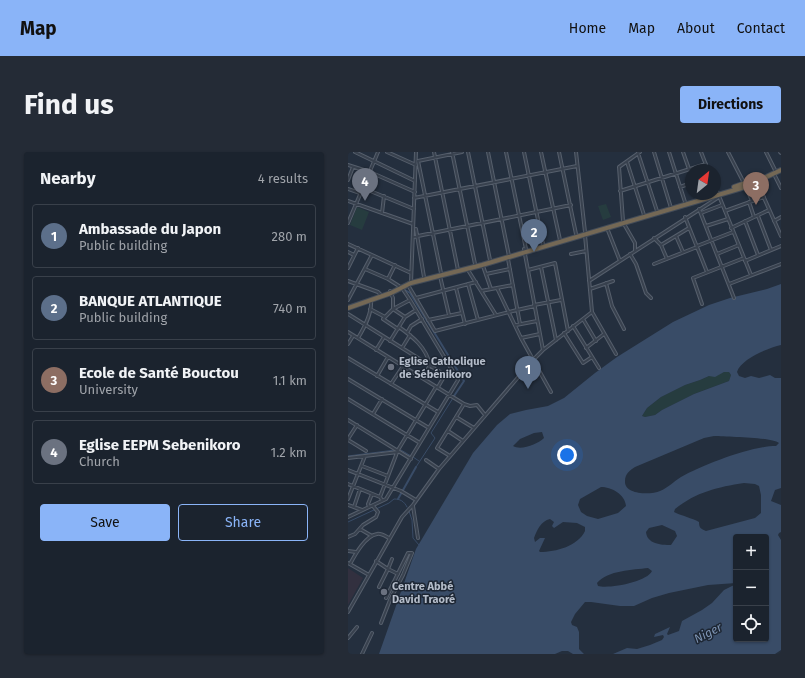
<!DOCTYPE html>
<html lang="en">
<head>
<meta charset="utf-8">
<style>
	:root { --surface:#1b232e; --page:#242b36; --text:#f1f3f6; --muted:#a0a4aa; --line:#39404a; --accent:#8ab4f8 }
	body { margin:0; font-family:"Fira Sans",sans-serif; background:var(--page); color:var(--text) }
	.controls { position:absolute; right:12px; bottom:12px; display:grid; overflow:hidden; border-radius:4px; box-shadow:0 1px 3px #0004 }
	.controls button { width:36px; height:36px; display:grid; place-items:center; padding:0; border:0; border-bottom:1px solid var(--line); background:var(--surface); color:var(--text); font:20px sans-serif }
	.compass { position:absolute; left:337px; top:12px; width:36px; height:36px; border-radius:50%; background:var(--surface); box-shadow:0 1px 3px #0004; rotate:29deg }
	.you { position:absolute; left:219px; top:303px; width:14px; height:14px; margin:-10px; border:3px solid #fff; border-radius:50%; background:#1a73e8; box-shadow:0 0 0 6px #1a73e833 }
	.badge { display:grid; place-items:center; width:26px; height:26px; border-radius:50%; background:var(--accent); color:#fff; font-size:13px; font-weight:700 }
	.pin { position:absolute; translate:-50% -33px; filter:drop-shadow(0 1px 2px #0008) }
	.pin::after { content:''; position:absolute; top:21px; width:14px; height:12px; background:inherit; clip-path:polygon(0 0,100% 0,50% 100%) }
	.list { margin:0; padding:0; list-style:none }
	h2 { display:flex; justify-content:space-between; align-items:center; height:52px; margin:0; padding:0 16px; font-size:17px }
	h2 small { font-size:13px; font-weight:400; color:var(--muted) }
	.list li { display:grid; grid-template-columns:26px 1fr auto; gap:12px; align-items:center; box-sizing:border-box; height:64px; margin:0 8px 8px; padding:0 8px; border:1px solid var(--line); border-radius:4px }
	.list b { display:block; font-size:15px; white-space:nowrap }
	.list p { margin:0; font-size:13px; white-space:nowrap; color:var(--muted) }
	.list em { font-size:13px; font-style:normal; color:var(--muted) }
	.actions { display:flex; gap:8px; padding:12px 16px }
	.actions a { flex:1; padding:9px 0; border:1px solid var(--accent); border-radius:4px; text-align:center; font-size:14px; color:var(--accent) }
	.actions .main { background:var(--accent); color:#111 }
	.icon { flex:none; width:22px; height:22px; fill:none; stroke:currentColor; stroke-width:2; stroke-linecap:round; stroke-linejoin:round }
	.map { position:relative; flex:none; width:433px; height:502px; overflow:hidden; border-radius:4px }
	header { display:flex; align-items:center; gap:24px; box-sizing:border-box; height:56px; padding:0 20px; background:var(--accent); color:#111 }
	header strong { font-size:19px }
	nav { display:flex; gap:22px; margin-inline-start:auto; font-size:14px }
	.intro { display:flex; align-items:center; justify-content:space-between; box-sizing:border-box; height:96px; padding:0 24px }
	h1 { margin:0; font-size:28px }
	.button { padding:10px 18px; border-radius:4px; background:var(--accent); color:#111; font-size:14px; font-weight:700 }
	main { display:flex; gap:24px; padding:0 24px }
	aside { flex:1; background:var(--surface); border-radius:4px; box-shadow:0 1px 3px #0004 }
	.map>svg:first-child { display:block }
</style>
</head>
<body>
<header>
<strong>Map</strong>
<nav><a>Home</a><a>Map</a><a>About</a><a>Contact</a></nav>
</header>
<div class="intro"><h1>Find us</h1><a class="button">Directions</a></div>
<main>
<aside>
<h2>Nearby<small>4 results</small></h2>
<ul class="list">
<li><span class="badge" style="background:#5c6f8a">1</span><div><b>Ambassade du Japon</b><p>Public building</p></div><em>280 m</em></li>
<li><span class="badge" style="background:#5c6f8a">2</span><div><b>BANQUE ATLANTIQUE</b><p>Public building</p></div><em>740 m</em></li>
<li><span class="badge" style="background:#8d6e63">3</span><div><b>Ecole de Santé Bouctou</b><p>University</p></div><em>1.1 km</em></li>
<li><span class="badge" style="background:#6b7280">4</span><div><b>Eglise EEPM Sebenikoro</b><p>Church</p></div><em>1.2 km</em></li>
</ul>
<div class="actions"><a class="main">Save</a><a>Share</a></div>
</aside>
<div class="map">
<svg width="433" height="502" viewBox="0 0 433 502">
	<rect width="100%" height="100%" fill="#242f3e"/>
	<path fill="#32303f" d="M0,416L15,426L0,453Z"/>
	<path fill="#263c3f" d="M258,52L263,65L255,68L250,54Z
		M9,55L21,60L14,78L2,73Z
		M376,220H381L383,223L381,229L346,242L314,258L307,263L297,265L294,264L299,256L313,245L337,233L352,228L361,224Z"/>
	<path fill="#394c67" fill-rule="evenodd" d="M433,132V193C420,196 393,207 389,220L391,224L397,226L403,224L411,226L422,223L427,226H433V336L427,338L423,349L433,353V380L431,381L430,383L433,388V498L427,502H265L279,496L289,497L302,493L314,488L316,485L315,483L306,485L307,482L322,475L319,482L320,483L331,479L334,469L354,458L364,451L376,438L388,432V487H418V385H388V431L360,433L321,441L304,446L286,454H272L243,450H237L227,462L223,470L224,473L229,475L231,480V497L236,502H225L220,499H214L207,502H31L68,397L125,301L149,273L162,262L178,258L200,254L216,246L247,221L269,205L325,170L361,153L382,146L419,137ZM376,220H381L383,223L381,229L346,242L314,258L307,263L297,265L294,264L299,256L313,245L337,233L352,228L361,224L367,225ZM194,280L196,286C190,292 173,299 165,294L172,287L186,281ZM366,284C379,285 423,285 431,291L428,294C403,294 355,313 333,325C326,329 320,336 312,339C303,343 276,343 277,329C277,322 282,318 287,315L356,286ZM396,331L407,332L411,334L413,343V361L407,366L358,379C353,377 351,376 351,370C344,366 334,364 326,360L327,357C348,340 370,335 396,331ZM253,335C263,335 277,342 278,354L270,361L250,367L239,364L233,360L230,353L232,347ZM202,367L206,370L204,374L206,376L215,370L229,371L237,375V379C230,394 208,400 192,400L191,399L197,386H192L187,390L186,386C189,378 193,369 202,367ZM314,373L327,379L329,384L323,393C313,393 299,392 298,380L301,376ZM300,416L304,419C299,430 261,437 250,434L249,431C260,418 285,418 300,416Z"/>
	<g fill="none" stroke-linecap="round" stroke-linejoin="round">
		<path stroke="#394c67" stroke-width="1" d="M53,298L63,304
			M0,304L47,298
			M65,305L71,309
			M68,315L87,286L83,281L105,246
			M61,359L64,368L65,386L71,393
			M0,370L41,351L46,347C52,347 56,349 59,355"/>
		<path stroke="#394c67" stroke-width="2" d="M57,138L62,141L116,229L106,244
			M50,347L68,315"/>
		<g stroke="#565f6c" stroke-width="4">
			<path id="minor" d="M7,0L67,29
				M39,0L68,13
				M86,0L110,118
				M104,0L127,112
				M120,0L142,108
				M140,0L161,104
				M158,0L178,97
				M176,0L195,92
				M193,0L212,88
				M211,0L228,82
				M228,0L237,80
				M306,0L323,56
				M321,0L337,50
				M335,0L341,17
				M353,0L360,18
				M380,0L396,31
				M418,0L428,20
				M432,0L433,1
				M290,1L309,59
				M70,9L93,121
				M70,9L114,0
				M279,10L296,63
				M0,13L22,20L67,40
				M426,22L433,36
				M0,28L5,15
				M409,30L433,84
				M367,34L403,123
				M332,35L343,31
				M398,35L404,49
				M15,36L66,57
				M0,37L12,41
				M272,39L358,12
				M66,46L229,14
				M0,49L65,72
				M401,50L406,65
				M351,57L386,146
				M377,59L416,45
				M34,61L36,44
				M353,61L374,53
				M410,64L423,98
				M337,65L359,120
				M275,69L271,15L292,0
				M397,69L410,103
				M426,69L433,65
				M0,71L30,0
				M276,72L287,91V99
				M358,74L380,67
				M259,76L272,109
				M383,76L421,58
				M68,77L76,125
				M328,84L335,100
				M65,85L223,53
				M306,86L313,93L319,107
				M0,92L63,121
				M313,93L341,76
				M349,94L385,80
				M176,97L195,198
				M0,100L6,103
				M223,102L238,99
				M282,102L288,112L298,141L303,146
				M369,102L391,93
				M160,107L172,172
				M397,109L433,94
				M306,112L349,95
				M135,114L143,137
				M193,115L208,188
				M0,116L10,96
				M17,117L40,127L51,134
				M120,118L148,163
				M180,118L207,111L220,179
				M138,122L162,117
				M92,124L101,163
				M40,127L47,113
				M0,129L30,140L32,142
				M241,129L371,45
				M63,131L68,0
				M258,131L264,154L276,177
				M120,132L130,168
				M381,132L433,112
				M60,133L87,179L169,158L187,154
				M108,136L117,172
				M149,136L173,186L203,240
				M242,137L265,129
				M42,139L45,146V157L57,165
				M133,139L165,133
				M68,146L128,130
				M0,148L24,103
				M354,152L345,126L396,106
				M186,153L213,148
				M22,157L37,165
				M244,160L268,202
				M0,162L97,223L90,235
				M235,167L248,189
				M80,168L114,161
				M168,173L189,169
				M225,174L251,216
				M51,175C65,185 78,195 82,213L75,226
				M50,177L35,167L45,157L62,148
				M0,180L116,252L122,254L129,253L137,263
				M59,181L63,174L74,167
				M216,181L235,211L244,205
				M10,186C16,176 24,162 23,149
				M173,186L192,182
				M42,189L57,165L68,158
				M0,192L5,184
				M54,196L62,183
				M238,196L256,182
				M28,198L36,185
				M0,206L90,260
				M29,224L40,205
				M0,227L81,276
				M43,232L55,214
				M0,247L72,291
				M25,262L34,247
				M108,265L126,276
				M0,268L63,307
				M100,279L115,289
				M0,287L9,273
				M0,288L18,299
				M102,304L89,296L116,252
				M0,306L50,300
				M78,308L91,317
				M14,314L40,324
				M0,318L53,339L68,348
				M0,332L32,345L34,348
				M32,345L50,298L88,235
				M0,347L17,304
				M0,353L14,358
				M65,354L70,386
				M6,355L12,337
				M21,355L20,352L24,342
				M0,365L38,347L110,228L62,148L54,136
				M12,377L24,384
				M0,385L7,382L15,373L28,365L30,360L25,354
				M0,399L8,400
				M44,407L40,417L50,422
				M28,409L40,417L31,435
				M0,411L21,423
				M2,412C7,403 17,384 29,382C33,381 37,384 41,386
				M0,460L54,365L65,353L91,317L185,208L195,198L244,160L237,83
				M33,471L42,448L55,423L64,401H60L38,446
				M0,486L9,475
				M14,502L24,481"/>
		</g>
		<g stroke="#434c59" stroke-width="6">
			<path id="highway" d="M386,35L403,29
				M0,156L43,141L63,131L134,113L397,35L433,18"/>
		</g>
		<use href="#minor" stroke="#38414e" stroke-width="2"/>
		<use href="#highway" stroke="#746855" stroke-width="4"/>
	</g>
	<g fill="#6b7280" stroke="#1d2633" stroke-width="1.5">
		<circle cx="43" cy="215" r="4"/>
		<circle cx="36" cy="440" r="4"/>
	</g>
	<g text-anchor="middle" stroke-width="3" stroke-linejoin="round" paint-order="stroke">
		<g font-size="11" font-weight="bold" fill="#b4bcc9" stroke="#1d2633" text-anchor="start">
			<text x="51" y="213">Eglise Catholique<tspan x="51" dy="13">de Sébénikoro</tspan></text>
			<text x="44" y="438">Centre Abbé<tspan x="44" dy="13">David Traoré</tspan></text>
		</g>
		<g font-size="12" font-style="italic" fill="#7c92b1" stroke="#1d2633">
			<text transform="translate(360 481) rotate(-27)" y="4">Niger</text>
		</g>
	</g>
</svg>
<div class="controls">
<button>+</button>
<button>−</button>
<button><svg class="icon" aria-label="locate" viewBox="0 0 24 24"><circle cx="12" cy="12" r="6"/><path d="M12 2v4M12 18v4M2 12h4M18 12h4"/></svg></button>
</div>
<svg class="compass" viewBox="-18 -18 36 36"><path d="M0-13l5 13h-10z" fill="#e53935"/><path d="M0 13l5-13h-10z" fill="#a0a4aa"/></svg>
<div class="you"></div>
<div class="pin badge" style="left:180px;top:237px;background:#5c6f8a">1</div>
<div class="pin badge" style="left:186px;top:100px;background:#5c6f8a">2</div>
<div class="pin badge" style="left:408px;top:53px;background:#8d6e63">3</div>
<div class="pin badge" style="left:17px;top:49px;background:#6b7280">4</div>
</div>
</main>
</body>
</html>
